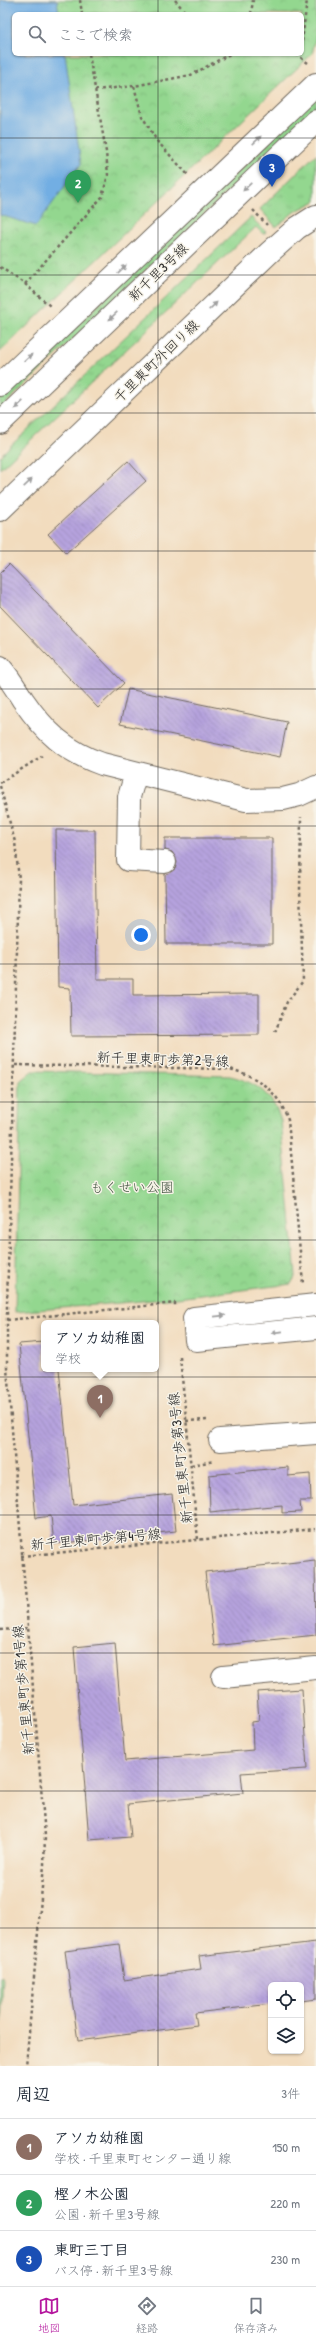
<!DOCTYPE html>
<html lang="ja">
<head>
<meta charset="utf-8">
<style>
	:root { --surface:#fff; --page:#f6f6f7; --text:#1f2937; --muted:#747a83; --line:#e0e1e3; --accent:#b5179e }
	body { margin:0; font-family:"Patrick Hand","Klee One",sans-serif; background:var(--page); color:var(--text) }
	.controls { position:absolute; right:12px; bottom:12px; display:grid; overflow:hidden; border-radius:6px; box-shadow:0 1px 3px #0004 }
	.controls button { width:36px; height:36px; display:grid; place-items:center; padding:0; border:0; border-bottom:1px solid var(--line); background:var(--surface); color:var(--text); font:20px sans-serif }
	.you { position:absolute; left:141px; top:935px; width:14px; height:14px; margin:-10px; border:3px solid #fff; border-radius:50%; background:#1a73e8; box-shadow:0 0 0 6px #1a73e833 }
	.badge { display:grid; place-items:center; width:26px; height:26px; border-radius:50%; background:var(--accent); color:#fff; font-size:13px; font-weight:700 }
	.pin { position:absolute; translate:-50% -33px; filter:drop-shadow(0 1px 2px #0008) }
	.pin::after { content:''; position:absolute; top:21px; width:14px; height:12px; background:inherit; clip-path:polygon(0 0,100% 0,50% 100%) }
	.popup { position:absolute; left:41px; top:1320px; width:118px; height:52px; box-sizing:border-box; display:grid; place-content:center; border-radius:6px; background:var(--surface); filter:drop-shadow(0 1px 3px #0005); font-size:13px; white-space:nowrap; color:var(--muted) }
	.popup b { font-size:15px; color:var(--text) }
	.popup::after { content:''; position:absolute; left:50%; top:100%; margin-left:-8px; border:8px solid transparent; border-top-color:var(--surface) }
	.list { margin:0; padding:0; list-style:none }
	h2 { display:flex; justify-content:space-between; align-items:center; height:52px; margin:0; padding:0 16px; font-size:17px }
	h2 small { font-size:13px; font-weight:400; color:var(--muted) }
	.list li { display:grid; grid-template-columns:26px 1fr auto; gap:12px; align-items:center; box-sizing:border-box; height:56px; padding:0 16px; border-top:1px solid var(--line) }
	.list b { display:block; font-size:15px; white-space:nowrap }
	.list p { margin:0; font-size:13px; white-space:nowrap; color:var(--muted) }
	.list em { font-size:13px; font-style:normal; color:var(--muted) }
	.icon { flex:none; width:22px; height:22px; fill:none; stroke:currentColor; stroke-width:2; stroke-linecap:round; stroke-linejoin:round }
	.map { position:relative; flex:none; width:316px; height:2066px; overflow:hidden }
	.search { position:absolute; background:var(--surface); box-shadow:0 1px 3px #0004; left:12px; right:12px; top:12px; height:44px; display:flex; align-items:center; gap:10px; box-sizing:border-box; padding:0 14px; border-radius:6px; color:var(--muted); font-size:15px }
	.sheet { height:220px; background:var(--surface) }
	nav { display:flex; justify-content:space-around; align-items:center; box-sizing:border-box; height:56px; border-top:1px solid var(--line); background:var(--surface); font-size:11px; color:var(--muted) }
	nav a { display:grid; justify-items:center; gap:2px }
	nav .on { color:var(--accent) }
	.map>svg:first-child { display:block }
</style>
</head>
<body>
<div class="map">
<svg width="316" height="2066" viewBox="0 0 316 2066">
	<defs>
		<pattern id="grass-tufts" width="24" height="20" patternUnits="userSpaceOnUse"><rect width="24" height="20" fill="#93d78f"/><path d="M3 7l-1-3M5 7V3M7 7l1-3M15 17l-1-3M17 17v-4M19 17l1-3" fill="none" stroke="#7fb97c"/></pattern>
		<pattern id="park-crowns" width="20" height="18" patternUnits="userSpaceOnUse"><rect width="20" height="18" fill="#93d78f"/><path d="M2 6a3 3 0 1 1 6 0M12 15a3 3 0 1 1 6 0" fill="none" stroke="#7fb97c"/></pattern>
		<pattern id="building-back-hatch" width="6" height="6" patternUnits="userSpaceOnUse"><rect width="6" height="6" fill="#b6a3de"/><path d="M-1 5l2 2M0 0l6 6M5-1l2 2" fill="none" stroke="#9485b4"/></pattern>
	</defs>
	<rect width="100%" height="100%" fill="#f7f3e8"/>
	<filter id="ink" filterUnits="userSpaceOnUse"><feTurbulence type="fractalNoise" baseFrequency=".025" numOctaves="2"/><feDisplacementMap in="SourceGraphic" scale="8" xChannelSelector="R" yChannelSelector="G"/><feConvolveMatrix kernelMatrix="1 2 1 2 8 2 1 2 1" color-interpolation-filters="sRGB"/></filter>
	<filter id="wash" filterUnits="userSpaceOnUse"><feTurbulence type="fractalNoise" baseFrequency=".012" numOctaves="4" result="noise"/><feDisplacementMap in="SourceGraphic" scale="16" xChannelSelector="R" yChannelSelector="G"/><feGaussianBlur stdDeviation="0.9" result="paint"/><feColorMatrix in="noise" values="0 0 0 0 0 0 0 0 0 0 0 0 0 0 0 0 0 1.4 0 .05"/><feComposite in="paint" operator="in"/></filter>
	<g filter="url(#wash)">
		<rect width="100%" height="100%" fill="#f2dcbe"/>
		<path fill="url(#grass-tufts)" stroke="#5f815d" d="M316,97V107L0,409V399Z
			M316,154V201L294,212L276,227L260,209Z
			M251,217L266,232L263,234L256,227L0,469V456Z"/>
		<path fill="url(#park-crowns)" stroke="#5f815d" fill-rule="evenodd" d="M0,0H316V37L312,54L0,352ZM14,14H302V54H14Z
			M32,1071L230,1076C257,1082 273,1095 281,1121L296,1275L291,1284L177,1298L15,1312L20,1081Z"/>
		<path fill="#93d78f" stroke="#5f815d" d="M3,1975L0,2055V1976Z"/>
		<path fill="#72aee3" stroke="#4e6c87" d="M0,0H57L59,14H14V54H65L81,164L36,226L0,215Z"/>
		<g id="blocks">
			<path fill="url(#building-back-hatch)" d="M128,461L146,481L66,553L48,534Z
				M9,564L124,683L98,708L0,606V573Z
				M128,689L287,722L280,757L120,724Z
				M56,830H95L97,979H133V995L259,994V1035L71,1036L70,988L58,987Z
				M165,838H272V944H166L165,874L175,869L177,862L172,852L165,850Z
				M44,1342V1369H59L73,1505L172,1494L176,1531L54,1544L51,1516L36,1518L19,1344Z
				M288,1467V1476L310,1474L311,1501H300L301,1512L282,1513V1505L210,1512L209,1475Z
				M315,1560L316,1635L214,1646L205,1572Z
				M115,1643L125,1761L253,1750L252,1722L259,1721L257,1692L302,1689L307,1769L241,1773L243,1793L128,1804L131,1837L89,1840L74,1647Z
				M316,1942V1999L301,2001V1985H271V2004L195,2013L197,2025L78,2041L65,1951L119,1944L124,1980L201,1969L199,1956Z"/>
		</g>
	</g>
	<g filter="url(#ink)">
		<use href="#blocks" fill-opacity="0" stroke="#71695e" stroke-width="1"/>
		<g fill="none" stroke-linecap="round" stroke-linejoin="round">
			<g stroke="#71695e" stroke-width="24">
				<path id="minor" d="M0,385L316,84
					M0,423L316,121
					M0,510L270,252L297,228L316,216
					M0,667C9,677 16,689 23,700C45,732 65,751 102,764L246,800L283,799L299,795L316,787
					M136,773L129,797L128,860L165,862
					M316,1305L194,1318L196,1340L316,1328
					M220,1440L316,1433
					M223,1677L316,1668"/>
			</g>
			<path stroke="#71695e" stroke-width="2.5" stroke-dasharray="3 3" stroke-linecap="butt" d="M80,0L82,14
				M175,0L187,14
				M251,14L253,0
				M302,41L307,0
				M296,54L308,63
				M134,86L142,116L157,141L189,176
				M95,90L134,86L191,75L230,54
				M253,210L267,225
				M0,267L25,284L50,306
				M25,284L102,197L108,175L106,152L89,54
				M0,783L42,756
				M0,786L15,842L19,879L7,1304V1368L45,1836L44,1865L26,2066
				M275,1032L287,1002L303,981L300,890L301,817
				M15,1065L230,1069C259,1077 278,1091 288,1120L303,1284
				M7,1320L175,1303V1306
				M180,1357L198,1540
				M186,1421L209,1420
				M191,1465L214,1461
				M21,1556L316,1529
				M0,1630L29,1628"/>
			<use href="#minor" stroke="#fff" stroke-width="22"/>
		</g>
		<defs><path id="oneway-solid" d="M-6-.8H1V-3.2L6.5 0L1 3.2V.8H-6Z"/></defs>
		<g fill="#a0a0a0">
			<use href="#oneway-solid" transform="translate(257 140) rotate(-44)"/>
			<use href="#oneway-solid" transform="translate(247 187) rotate(136)"/>
			<use href="#oneway-solid" transform="translate(122 269) rotate(-44)"/>
			<use href="#oneway-solid" transform="translate(213 306) rotate(-44)"/>
			<use href="#oneway-solid" transform="translate(113 316) rotate(136)"/>
			<use href="#oneway-solid" transform="translate(28 358) rotate(-44)"/>
			<use href="#oneway-solid" transform="translate(19 405) rotate(136)"/>
			<use href="#oneway-solid" transform="translate(28 483) rotate(-44)"/>
			<use href="#oneway-solid" transform="translate(220 1316) rotate(-6)"/>
			<use href="#oneway-solid" transform="translate(277 1332) rotate(174)"/>
		</g>
	</g>
	<path fill="none" stroke="#2b2b2b" stroke-width="1" stroke-opacity="0.55" d="M158,0V14M158,54V2066M0,138H316M0,275H316M0,413H316M0,551H316M0,689H316M0,826H316M0,964H316M0,1102H316M0,1240H316M0,1377H316M0,1515H316M0,1653H316M0,1791H316M0,1928H316"/>
	<g text-anchor="middle" stroke-width="3" stroke-linejoin="round" paint-order="stroke">
		<g font-size="14" fill="#2b2b2b" stroke="#f7f3e8">
			<text transform="translate(158 272) rotate(-44)" y="5">新千里3号線</text>
			<text transform="translate(156 361) rotate(-44)" y="5">千里東町外回り線</text>
			<text transform="translate(163 1059) rotate(2)" y="5">新千里東町歩第2号線</text>
			<text transform="translate(180 1458) rotate(-96)" y="5">新千里東町歩第3号線</text>
			<text transform="translate(96 1539) rotate(-5)" y="5">新千里東町歩第4号線</text>
			<text transform="translate(23 1690) rotate(-95)" y="5">新千里東町歩第1号線</text>
		</g>
		<g font-size="14" fill="#455644" stroke="#f7f3e8">
			<text x="132" y="1192">もくせい公園</text>
		</g>
	</g>
</svg>
<div class="controls">
<button><svg class="icon" aria-label="locate" viewBox="0 0 24 24"><circle cx="12" cy="12" r="6"/><path d="M12 2v4M12 18v4M2 12h4M18 12h4"/></svg></button>
<button><svg class="icon" aria-label="layers" viewBox="0 0 24 24"><path d="M12 4l9 5-9 5-9-5zM3 14l9 5 9-5"/></svg></button>
</div>
<div class="you"></div>
<div class="pin badge" style="left:100px;top:1418px;background:#8d6e63">1</div>
<div class="popup"><b>アソカ幼稚園</b>学校</div>
<div class="pin badge" style="left:78px;top:203px;background:#2e9e5b">2</div>
<div class="pin badge" style="left:272px;top:187px;background:#1a4fb4">3</div>
<div class="search"><svg class="icon" aria-label="search" viewBox="0 0 24 24"><circle cx="10" cy="10" r="6"/><path d="M15 15l6 6"/></svg>ここで検索</div>
</div>
<section class="sheet">
<h2>周辺<small>3件</small></h2>
<ul class="list">
<li><span class="badge" style="background:#8d6e63">1</span><div><b>アソカ幼稚園</b><p>学校 · 千里東町センター通り線</p></div><em>150 m</em></li>
<li><span class="badge" style="background:#2e9e5b">2</span><div><b>樫ノ木公園</b><p>公園 · 新千里3号線</p></div><em>220 m</em></li>
<li><span class="badge" style="background:#1a4fb4">3</span><div><b>東町三丁目</b><p>バス停 · 新千里3号線</p></div><em>230 m</em></li>
</ul>
</section>
<nav>
<a class="on"><svg class="icon" aria-label="map" viewBox="0 0 24 24"><path d="M3 6l6-2 6 2 6-2v14l-6 2-6-2-6 2zM9 4v14M15 6v14"/></svg>地図</a>
<a><svg class="icon" aria-label="directions" viewBox="0 0 24 24"><path d="M12 3l9 9-9 9-9-9zM9 14v-3h6M13 9l2 2-2 2"/></svg>経路</a>
<a><svg class="icon" aria-label="saved" viewBox="0 0 24 24"><path d="M7 4h10v16l-5-4-5 4z"/></svg>保存済み</a>
</nav>
</body>
</html>
